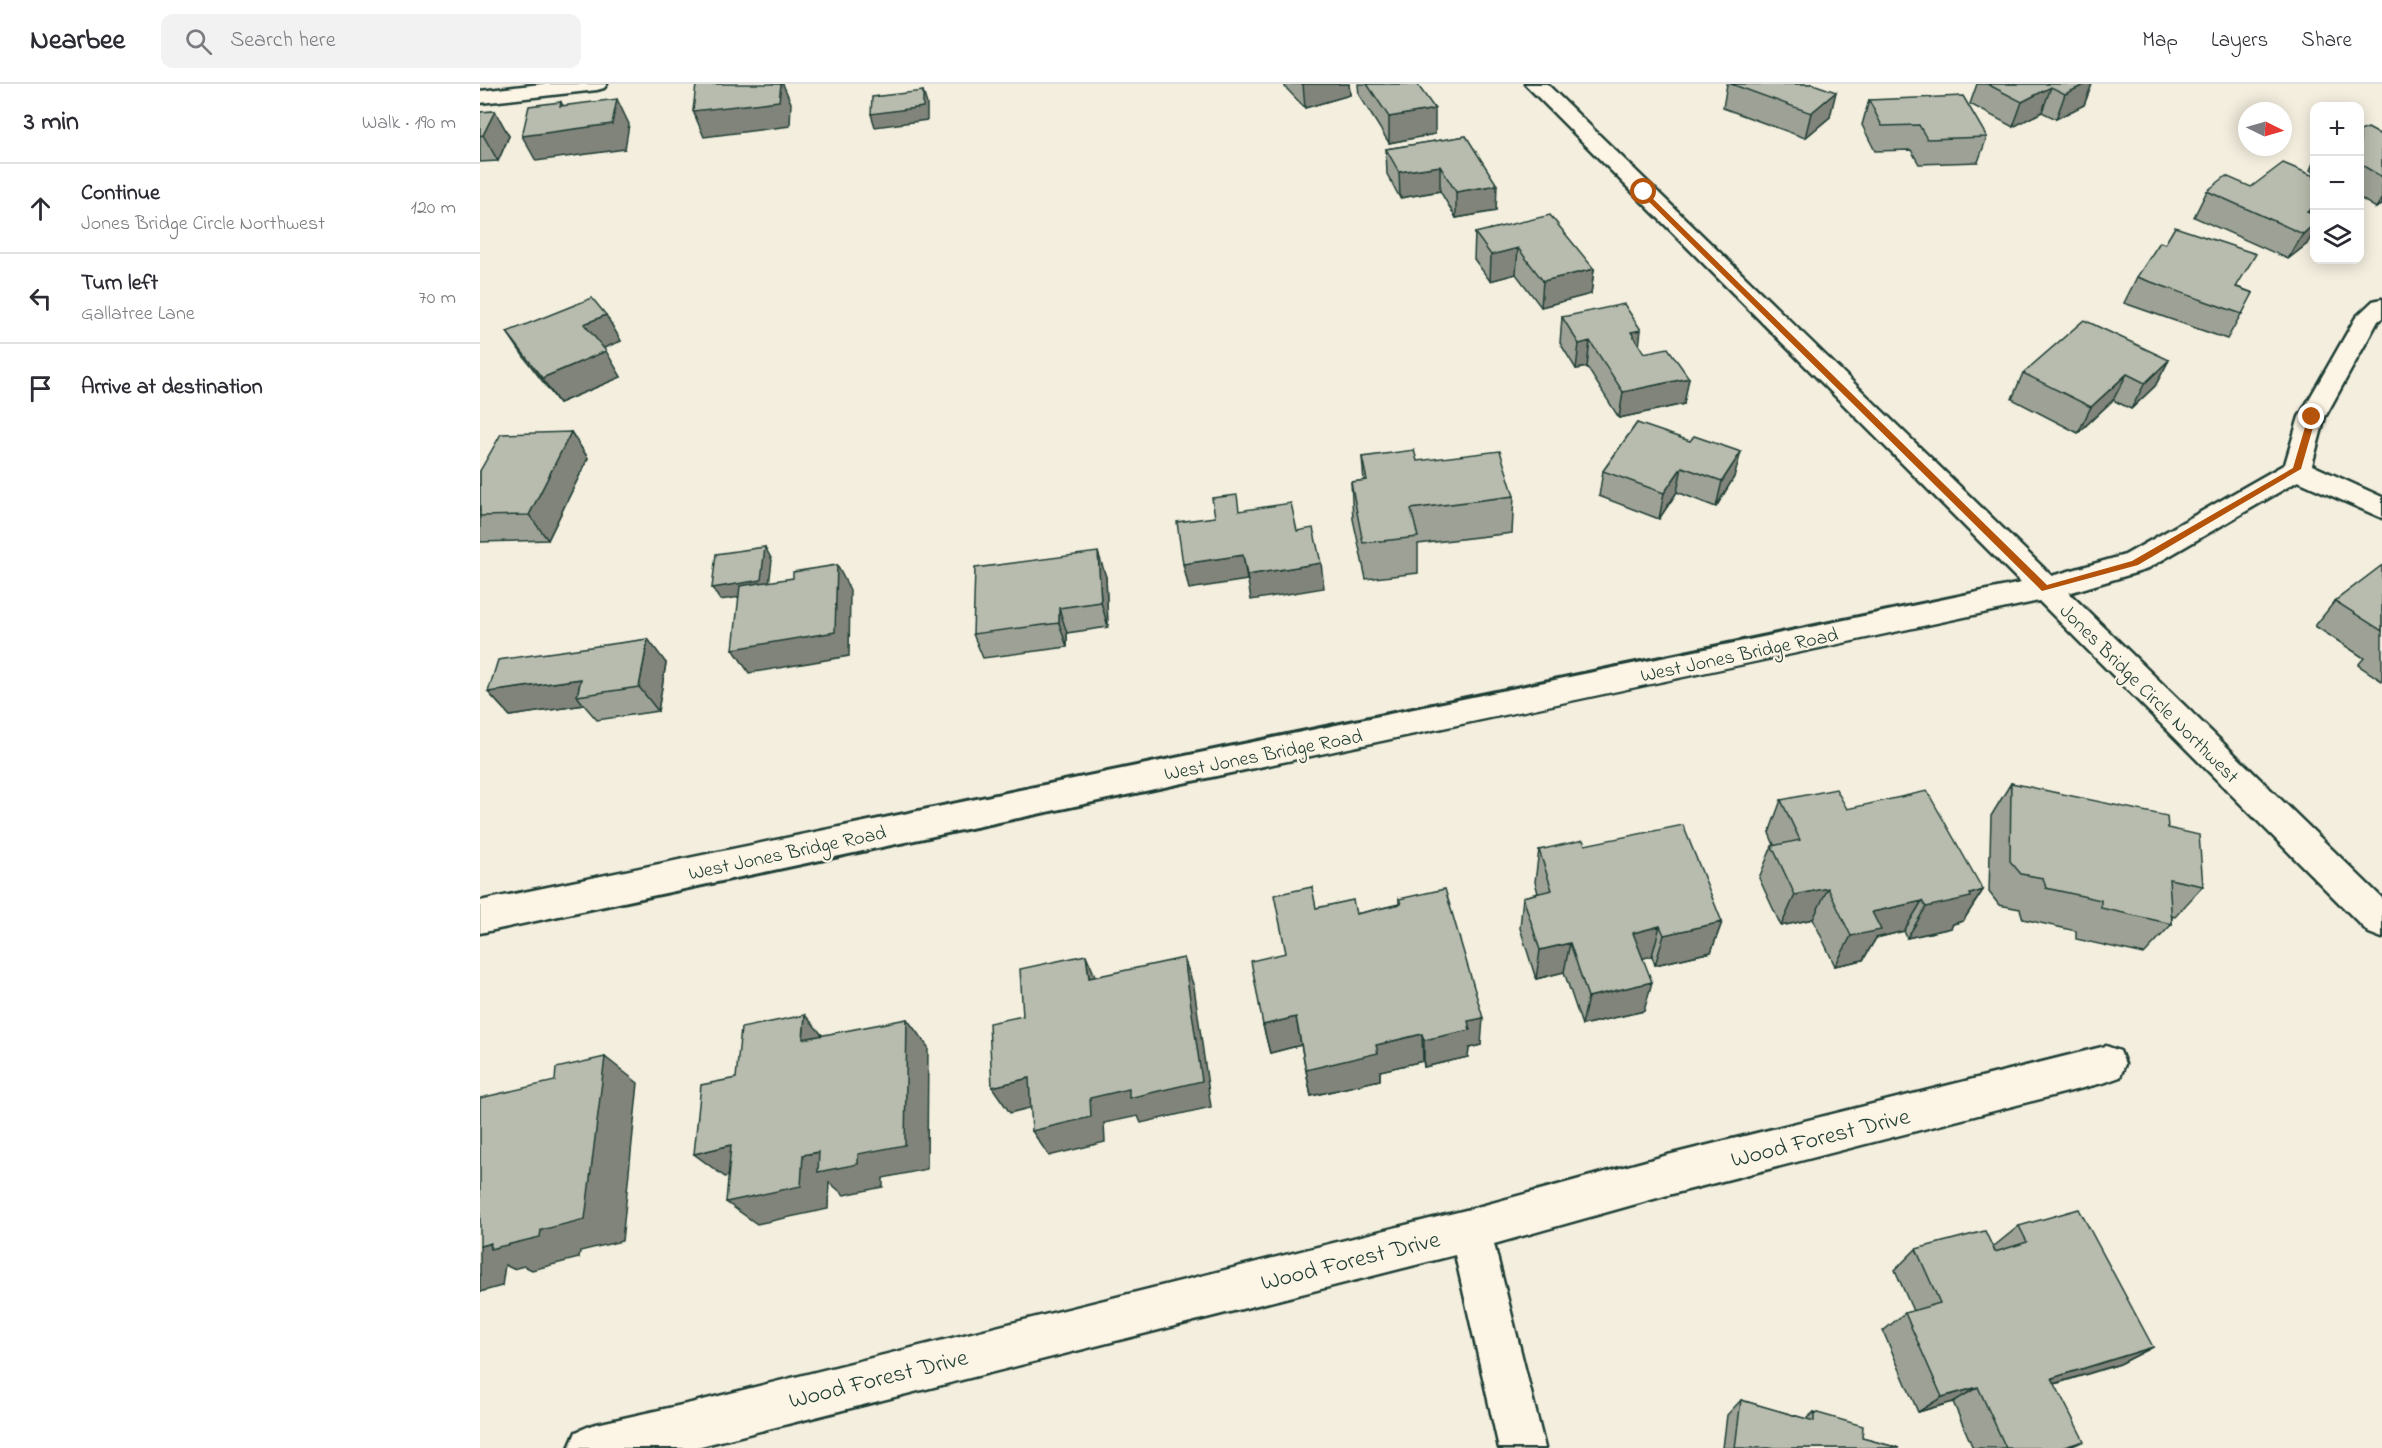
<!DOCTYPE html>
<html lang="en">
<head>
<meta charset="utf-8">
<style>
	:root { --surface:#fff; --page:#f2f2f3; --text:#2b2b33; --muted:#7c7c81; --line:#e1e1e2 }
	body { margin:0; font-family:"Indie Flower",sans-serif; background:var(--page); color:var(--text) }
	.controls { position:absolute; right:18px; top:18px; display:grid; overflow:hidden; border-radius:12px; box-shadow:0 3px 15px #0003 }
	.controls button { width:54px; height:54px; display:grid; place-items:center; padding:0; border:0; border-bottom:2px solid var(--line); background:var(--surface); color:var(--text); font:30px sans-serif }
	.compass { position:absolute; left:1758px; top:18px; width:54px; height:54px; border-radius:50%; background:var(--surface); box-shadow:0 3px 15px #0003; rotate:95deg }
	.stop { position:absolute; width:18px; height:18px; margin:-14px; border:4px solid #b45309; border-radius:50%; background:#fff }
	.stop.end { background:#b45309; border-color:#fff; box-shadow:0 2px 6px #0008 }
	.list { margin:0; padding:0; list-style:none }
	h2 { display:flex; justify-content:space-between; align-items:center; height:78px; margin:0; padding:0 24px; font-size:26px }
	h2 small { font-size:20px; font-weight:400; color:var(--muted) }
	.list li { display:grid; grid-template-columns:39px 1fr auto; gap:18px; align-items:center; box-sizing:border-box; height:90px; padding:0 24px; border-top:2px solid var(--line) }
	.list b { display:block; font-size:22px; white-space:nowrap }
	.list p { margin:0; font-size:20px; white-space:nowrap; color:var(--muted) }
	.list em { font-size:20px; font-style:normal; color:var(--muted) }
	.icon { flex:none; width:33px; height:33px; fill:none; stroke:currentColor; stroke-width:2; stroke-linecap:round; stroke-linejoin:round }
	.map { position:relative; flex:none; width:1902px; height:1364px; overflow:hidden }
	header { display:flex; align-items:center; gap:36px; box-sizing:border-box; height:84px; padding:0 30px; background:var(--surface); border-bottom:2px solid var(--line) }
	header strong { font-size:28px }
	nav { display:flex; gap:33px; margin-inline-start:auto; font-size:21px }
	.search { width:420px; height:54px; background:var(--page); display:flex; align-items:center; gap:15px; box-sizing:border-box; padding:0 21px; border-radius:12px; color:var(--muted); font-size:22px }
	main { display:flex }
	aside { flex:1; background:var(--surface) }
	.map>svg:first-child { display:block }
</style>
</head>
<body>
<header>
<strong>Nearbee</strong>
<div class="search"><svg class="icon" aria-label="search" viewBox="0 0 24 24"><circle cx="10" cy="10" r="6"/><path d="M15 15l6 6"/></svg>Search here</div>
<nav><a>Map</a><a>Layers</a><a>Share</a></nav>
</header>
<main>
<aside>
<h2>3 min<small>Walk · 190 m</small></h2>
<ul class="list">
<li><svg class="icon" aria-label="ahead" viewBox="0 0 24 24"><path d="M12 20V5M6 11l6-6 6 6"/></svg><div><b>Continue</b><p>Jones Bridge Circle Northwest</p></div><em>120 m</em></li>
<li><svg class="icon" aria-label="left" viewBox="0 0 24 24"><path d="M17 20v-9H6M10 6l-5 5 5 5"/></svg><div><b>Turn left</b><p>Gallatree Lane</p></div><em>70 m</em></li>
<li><svg class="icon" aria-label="arrive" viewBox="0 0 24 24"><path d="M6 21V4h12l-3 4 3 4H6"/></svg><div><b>Arrive at destination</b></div></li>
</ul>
</aside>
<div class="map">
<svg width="1902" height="1364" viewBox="0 0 1902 1364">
	<rect width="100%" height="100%" fill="#f3eede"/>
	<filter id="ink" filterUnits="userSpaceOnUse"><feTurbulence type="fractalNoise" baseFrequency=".0167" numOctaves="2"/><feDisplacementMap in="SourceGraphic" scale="12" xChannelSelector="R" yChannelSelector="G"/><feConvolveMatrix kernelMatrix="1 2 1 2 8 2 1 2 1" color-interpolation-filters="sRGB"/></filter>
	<g filter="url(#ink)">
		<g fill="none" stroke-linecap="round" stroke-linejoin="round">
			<g stroke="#1f3d34" stroke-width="5">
				<path id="street" d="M61,0H127L124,4L117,6L0,19V7Z
					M1902,215V234L1898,237L1845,333L1832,381L1902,413V434L1818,397L1665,486L1565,516L1554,513L1550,505L1554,497L1645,471L1805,380L1819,333L1876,233L1893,217Z
					M1626,962L1640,967L1645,980L1640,993L1626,998L1188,1111L1014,1160L1065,1364H1019L975,1171L213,1364H89L96,1348L112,1341L211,1319L990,1125L1188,1071Z"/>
			</g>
			<g stroke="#1f3d34" stroke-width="5">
				<path id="secondary" d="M1045,0H1067L1902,814V854L1889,849L1559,517C1039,629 519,737 0,849V817C513,711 1027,607 1541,499Z"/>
			</g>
			<use href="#street" fill="#fcf5e5" fill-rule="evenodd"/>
			<use href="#secondary" fill="#fcf5e5" fill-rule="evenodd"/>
		</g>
		<path fill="#9ea296" stroke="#1f3d34" stroke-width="1.5" d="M805,0H869L870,11L825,24L805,3Z
			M878,0H937L955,50L909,59L879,11Z
			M1247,0H1333L1350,33L1325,54L1243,24Z
			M1497,0H1612L1604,21L1576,35L1562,28L1533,43L1490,20Z
			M1389,16L1507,53L1498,78L1439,80L1431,66L1395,67L1382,41Z
			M15,27L29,52L18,77L0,78V28Z
			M1880,47L1902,50V121L1896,124L1880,114Z
			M986,52L1016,127L976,134L960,107L920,114L907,90L906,65Z
			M1834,77V89L1830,86Z
			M1834,92L1827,160L1808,175L1714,133L1727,107L1771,103Z
			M995,149L1114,185L1111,210L1061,223L1036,190L1010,197L994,175Z
			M1657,193L1757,203L1773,209L1747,255L1644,219Z
			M126,231L141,257L123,264L141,293L79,319L44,273L27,248Z
			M1082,233L1159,261L1204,320L1139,334L1107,283L1096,285L1080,259Z
			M1689,276L1675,302L1651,325L1633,316L1598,349L1532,315L1543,289Z
			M1157,339L1254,393L1236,423L1197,408L1179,435L1119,412L1123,387Z
			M91,348L108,374L68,456L0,458V387Z
			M882,373L937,377L1034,412L1032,449L938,460V489L886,495L873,435L871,398L884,397Z
			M1902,482V597L1878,581L1884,574L1835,542L1855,517Z
			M626,493L628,543L587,549V563L503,574L493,550Z
			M186,579L178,627L117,636L104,621L30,632L8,608Z
			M1531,699L1688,744L1723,802L1695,833L1692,832V840L1664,870L1596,855V847L1543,835L1540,825L1519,821L1509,808L1511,732Z
			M1301,716L1367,725L1503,806L1483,837L1473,840L1471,844L1427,854L1424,847L1396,854L1383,876L1355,882L1333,835L1301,842L1279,794L1292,762L1294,761L1289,749Z
			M1105,761L1242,838L1231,868L1175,881L1172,872L1163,874L1164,927L1102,941L1084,888L1056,895L1040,844L1043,813L1058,809L1055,798L1059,766Z
			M919,815L1001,961L989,964L988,973L944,983L943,977L900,987V996L831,1012L821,961L790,969L783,941L805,870L836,824L876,830L919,820Z
			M1539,1142L1673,1263L1640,1280L1575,1300L1588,1364H1493L1473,1318L1438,1328L1403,1247L1425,1229L1433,1227L1415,1186L1436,1165L1515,1168L1513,1163Z
			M1261,1316L1326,1335L1334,1328L1382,1354L1419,1364H1243L1247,1331Z"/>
		<path fill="#81847a" stroke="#1f3d34" stroke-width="1.5" d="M301,0H303L311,19L310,42L224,53L213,27Z
			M823,0H869L870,11L825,24Z
			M1606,0H1612L1604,21L1576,35L1585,10Z
			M1571,3L1562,28L1533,43L1542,18Z
			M443,7L447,20V36L395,43L391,30Z
			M1356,8L1350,33L1325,54L1331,29Z
			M137,15L149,40L145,65L56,77L42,52L80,22L81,18L95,43Z
			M955,25V50L909,59V33Z
			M15,27L29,52L18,77L3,51Z
			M960,82V107L920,114L919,88Z
			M1017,101L1016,127L976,134V108Z
			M1902,114V121L1896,124Z
			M1834,122V136L1827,128Z
			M1834,140V148L1827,160L1808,175L1823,150Z
			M1038,164L1036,190L1010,197L1011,171Z
			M1114,185L1111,210L1061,223L1063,197Z
			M126,231L141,257L119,266L104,240Z
			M1161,246L1158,272L1151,248Z
			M1110,257L1107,283L1096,285L1099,260Z
			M126,267L141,293L79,319L62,294Z
			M1689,276L1675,302L1651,325L1665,299Z
			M1647,290L1633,316L1598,349L1611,323Z
			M1209,294L1204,320L1139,334L1143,308Z
			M91,348L108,374L68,456L49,431Z
			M1261,368L1254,393L1236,423L1242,397Z
			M1202,383L1197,408L1179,435L1184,409Z
			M285,463L292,476L288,509L240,516L232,504Z
			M618,468L626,493L628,543L621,518Z
			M763,471L767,496L709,505L703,480Z
			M841,479L844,504L771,516L767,491Z
			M357,481L370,506L369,572L269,589L253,565Z
			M579,524L587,549V563L579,539Z
			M168,555L186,579L178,627L159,603Z
			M101,595L97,612L104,621L30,632L8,608Z
			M1348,804L1333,835L1301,842L1315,811Z
			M1503,806L1483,837L1473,840L1471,844L1427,854L1446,823Z
			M1442,817L1424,847L1396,854L1383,876L1355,882L1371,852L1392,828Z
			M1242,838L1231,868L1175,881L1184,851Z
			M1180,842L1172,872L1146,879L1153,849Z
			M1090,859L1084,888L1056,895L1060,866Z
			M606,871L619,901L609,894Z
			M704,874L714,903L731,1023L661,1039L658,1032L624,1039L625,1058L569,1072L552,1047L610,1014Z
			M1172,898L1164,927L1102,941L1108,913Z
			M325,931L349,959L323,955Z
			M816,933L821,961L790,969L783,941Z
			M1003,934L1001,961L989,964L988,973L944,983V956L988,937Z
			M427,935L448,963L447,1085L403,1094V1103L364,1111L349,1098L348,1125L277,1140L246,1118L323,1071L339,1068Z
			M942,950L943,977L900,987V996L831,1012L826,986L896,961Z
			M125,973L158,999L142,1157L100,1167L99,1174L52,1186L44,1182L33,1185L25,1181L22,1202L0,1208V1162L61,1146Z
			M549,994L565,1020L530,1029L512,1003Z
			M251,1061L280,1085L245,1093L214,1070Z
			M1673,1263L1640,1280L1543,1309L1572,1294Z
			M1498,1303L1473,1318L1438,1328L1462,1313Z
			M1604,1357L1588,1364H1581Z"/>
		<path fill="#b8bcae" stroke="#1f3d34" stroke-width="1.5" d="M221,0H301L299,17L213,27L216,1Z
			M887,0H937L955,25L909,33Z
			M1251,0H1333L1356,8L1331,29Z
			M1507,0H1606L1585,10L1571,3L1542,18Z
			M443,7V23L391,30L392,13Z
			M1483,12L1507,53L1447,55L1439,41L1402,42L1389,16Z
			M137,15L132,40L42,52L49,22L81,18L80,22Z
			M15,27L3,51L0,52V28Z
			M1888,44L1901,51L1902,50V93L1880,80V47Z
			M986,52L1017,101L976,108L960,82L919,88L906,65Z
			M1803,79L1834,92V122L1827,128L1834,131V140L1823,150L1727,107L1746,92L1771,103Z
			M1070,131L1114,185L1063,197L1038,164L1011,171L995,149Z
			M1695,143L1776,170L1756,203L1773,209L1762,230L1657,193L1680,158L1685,160Z
			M112,214L126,231L104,240L126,267L62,294L27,248Z
			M1144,220L1161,246L1151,248L1164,269L1188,264L1209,294L1143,308L1110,257L1099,260L1082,233Z
			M1604,236L1689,276L1665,299L1647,290L1611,323L1543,289Z
			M1157,339L1210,357L1214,352L1261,368L1242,397L1202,383L1184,409L1123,387Z
			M91,348L49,431L0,432V387L21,350Z
			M934,366L937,377L1020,367L1034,412L931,425L938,453L883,459L871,398L887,396L882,373Z
			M757,411L759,427L811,419L817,447L833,444L841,479L767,491L763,471L703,480L697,438L735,433L732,414Z
			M285,463L281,496L232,504L236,470Z
			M618,468L621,518L579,524V539L493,550L495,484Z
			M357,481L355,548L253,565L260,502L313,494V488Z
			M1901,482H1902V547L1855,517Z
			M168,555L159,603L97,612L101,595L8,608L18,576Z
			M1531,699L1687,732L1688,744L1719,751L1723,802L1689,795L1692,840L1621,824V816L1566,804L1563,794L1541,790L1530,777Z
			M1356,705L1367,725L1447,707L1503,806L1490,810L1491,813L1446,823L1442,817L1392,828L1401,846L1371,852L1348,804L1315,811L1292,762L1320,756L1301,716Z
			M1203,741L1242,838L1184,851L1180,842L1153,849L1172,898L1108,913L1090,859L1060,866L1043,813L1072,806L1059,766L1103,756L1105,761Z
			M832,803L836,824L873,816L876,830L921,820L919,815L965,805L1003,934L988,937L990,946L944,956L942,950L896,961L898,969L826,986L816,933L783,941L771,877L806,869L794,811Z
			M606,871L609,894L704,874L722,997L649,1014V1005L610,1014L611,1033L552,1047L549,994L512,1003L509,939L543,932L540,885Z
			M325,931L323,955L427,935L425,1061L378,1070V1080L338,1088L339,1068L323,1071L321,1102L246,1118L251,1061L214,1070L221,1001L256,994L261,944Z
			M125,973L105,1135L61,1146L60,1153L10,1165L11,1159L0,1162V1014L75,997L76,984Z
			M1599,1125L1673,1263L1572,1294L1604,1357L1581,1364H1526L1498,1303L1462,1313L1425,1229L1460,1219L1436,1165L1505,1147L1515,1168L1547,1158L1539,1142Z
			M1261,1316L1334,1337V1328L1383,1342L1382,1354L1419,1364H1255Z"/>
	</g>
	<path fill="#b45309" d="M1164,106L1567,501L1652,477L1813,384L1828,333L1832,330L1836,333L1821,385L1658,481L1562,507L1161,110Z"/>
	<g text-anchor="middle" stroke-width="4.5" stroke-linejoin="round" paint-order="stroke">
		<g font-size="20" fill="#1f3d34" stroke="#fcf5e5">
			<text transform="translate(1259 570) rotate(-12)" y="7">West Jones Bridge Road</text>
			<text transform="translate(1670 609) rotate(45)" y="7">Jones Bridge Circle Northwest</text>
			<text transform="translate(783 670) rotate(-11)" y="7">West Jones Bridge Road</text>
			<text transform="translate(307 768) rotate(-12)" y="7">West Jones Bridge Road</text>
		</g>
		<g font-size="24" fill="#1f3d34" stroke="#fcf5e5">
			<text transform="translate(1340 1053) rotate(-14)" y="8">Wood Forest Drive</text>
			<text transform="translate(870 1176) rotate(-14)" y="8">Wood Forest Drive</text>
			<text transform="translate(398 1294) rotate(-14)" y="8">Wood Forest Drive</text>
		</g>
	</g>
</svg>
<div class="controls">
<button>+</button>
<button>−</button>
<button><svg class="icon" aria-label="layers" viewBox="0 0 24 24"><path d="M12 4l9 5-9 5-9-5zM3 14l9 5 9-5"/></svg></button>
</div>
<svg class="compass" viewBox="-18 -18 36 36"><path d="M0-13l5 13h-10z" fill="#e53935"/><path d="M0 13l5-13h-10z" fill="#7c7c81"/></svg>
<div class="stop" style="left:1164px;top:108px"></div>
<div class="stop end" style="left:1832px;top:333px"></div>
</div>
</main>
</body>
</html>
